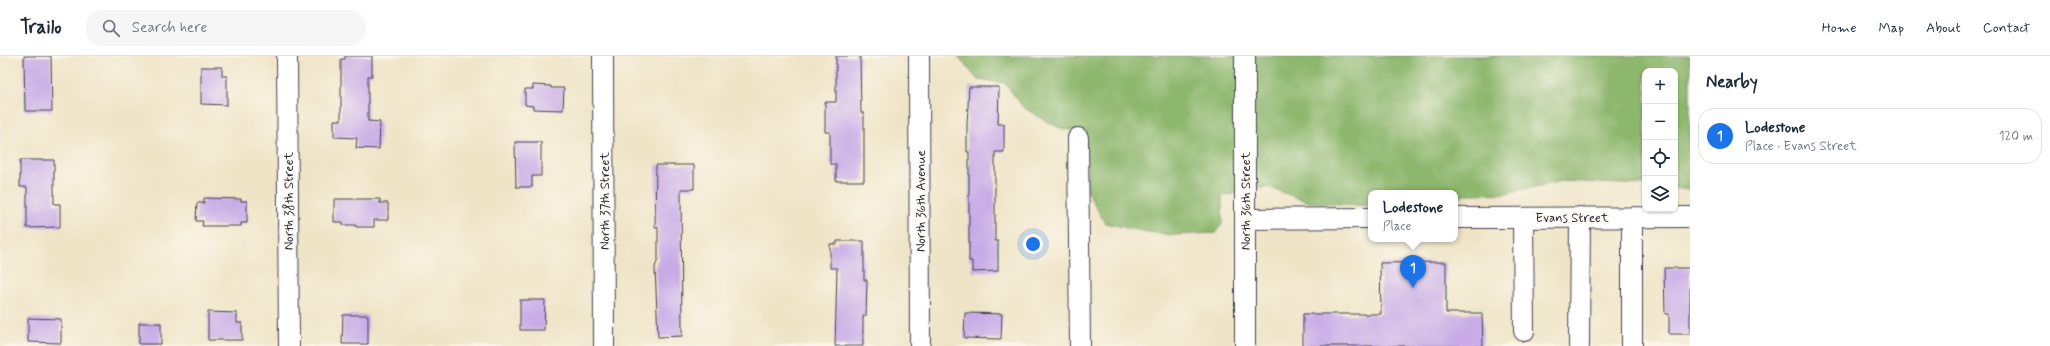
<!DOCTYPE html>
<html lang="en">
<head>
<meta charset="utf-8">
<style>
	:root { --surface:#fff; --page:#f6f6f7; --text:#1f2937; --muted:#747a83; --line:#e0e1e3; --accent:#1a73e8 }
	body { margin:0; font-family:Mynerve,sans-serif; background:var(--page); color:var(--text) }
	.controls { position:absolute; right:12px; top:12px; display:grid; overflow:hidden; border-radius:8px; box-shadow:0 1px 3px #0004 }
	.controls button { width:36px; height:36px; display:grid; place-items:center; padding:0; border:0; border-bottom:1px solid var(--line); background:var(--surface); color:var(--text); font:20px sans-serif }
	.you { position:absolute; left:1033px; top:188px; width:14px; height:14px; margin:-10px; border:3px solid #fff; border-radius:50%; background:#1a73e8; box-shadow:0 0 0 6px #1a73e833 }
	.badge { display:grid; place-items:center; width:26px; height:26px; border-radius:50%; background:var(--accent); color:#fff; font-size:13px; font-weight:700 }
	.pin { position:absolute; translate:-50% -33px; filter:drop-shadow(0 1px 2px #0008) }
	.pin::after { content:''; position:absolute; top:21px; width:14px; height:12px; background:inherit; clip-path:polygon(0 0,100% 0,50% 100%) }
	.popup { position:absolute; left:1368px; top:134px; width:90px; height:52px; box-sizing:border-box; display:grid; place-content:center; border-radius:8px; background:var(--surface); filter:drop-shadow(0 1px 3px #0005); font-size:13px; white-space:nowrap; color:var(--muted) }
	.popup b { font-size:15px; color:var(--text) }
	.popup::after { content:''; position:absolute; left:50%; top:100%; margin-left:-8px; border:8px solid transparent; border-top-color:var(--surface) }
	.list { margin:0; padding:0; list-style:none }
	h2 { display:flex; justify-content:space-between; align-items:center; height:52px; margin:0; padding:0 16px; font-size:17px }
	h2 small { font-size:13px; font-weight:400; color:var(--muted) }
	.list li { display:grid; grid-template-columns:26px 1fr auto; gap:12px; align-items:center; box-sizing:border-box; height:56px; margin:0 8px 8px; padding:0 8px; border:1px solid var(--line); border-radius:16px }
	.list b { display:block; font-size:15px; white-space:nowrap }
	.list p { margin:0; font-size:13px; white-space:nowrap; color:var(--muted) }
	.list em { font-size:13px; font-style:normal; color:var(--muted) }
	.icon { flex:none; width:22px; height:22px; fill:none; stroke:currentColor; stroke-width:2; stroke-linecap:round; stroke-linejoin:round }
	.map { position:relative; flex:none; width:1690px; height:290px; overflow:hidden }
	header { display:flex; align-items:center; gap:24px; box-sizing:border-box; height:56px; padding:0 20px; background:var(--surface); border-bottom:1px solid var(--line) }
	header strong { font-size:19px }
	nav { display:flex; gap:22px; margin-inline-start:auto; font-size:14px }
	.search { width:280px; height:36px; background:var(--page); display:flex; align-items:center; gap:10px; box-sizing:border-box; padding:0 14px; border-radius:16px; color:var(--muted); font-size:15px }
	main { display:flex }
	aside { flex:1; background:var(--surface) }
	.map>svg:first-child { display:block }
</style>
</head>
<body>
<header>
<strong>Trailo</strong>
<div class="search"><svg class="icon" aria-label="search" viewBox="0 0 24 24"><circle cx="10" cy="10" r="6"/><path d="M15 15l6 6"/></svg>Search here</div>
<nav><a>Home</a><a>Map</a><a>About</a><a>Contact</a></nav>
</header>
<main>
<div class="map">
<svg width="1690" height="290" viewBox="0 0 1690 290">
	<rect width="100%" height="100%" fill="#fbf7ec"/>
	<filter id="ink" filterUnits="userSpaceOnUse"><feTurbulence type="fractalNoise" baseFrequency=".025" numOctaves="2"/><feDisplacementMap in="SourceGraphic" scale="8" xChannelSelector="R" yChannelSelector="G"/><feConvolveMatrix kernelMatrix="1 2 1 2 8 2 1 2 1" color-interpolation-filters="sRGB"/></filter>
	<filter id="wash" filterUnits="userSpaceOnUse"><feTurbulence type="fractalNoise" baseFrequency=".012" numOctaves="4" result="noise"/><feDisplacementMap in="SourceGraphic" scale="16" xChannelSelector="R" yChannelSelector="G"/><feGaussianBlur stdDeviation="0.9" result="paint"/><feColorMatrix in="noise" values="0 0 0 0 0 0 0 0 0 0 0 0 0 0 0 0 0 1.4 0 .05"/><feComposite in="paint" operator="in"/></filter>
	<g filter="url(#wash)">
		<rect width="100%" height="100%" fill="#efe4c6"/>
		<path fill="#8eb76e" stroke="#586c54" d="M958,0H1690V134L1675,132V15H1645V129L1562,125L1506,137L1466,138L1455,142V137H1371V150L1309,146L1268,131L1222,140V168L1215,177L1172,179L1142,175L1105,167L1087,135L1085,76L1063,73L1048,66L1023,51L1005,27L978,24Z"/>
		<g id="blocks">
			<path fill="#c8abe7" d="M24,0H51L52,55H25Z
				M345,0H372V20H368V65L380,66L379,93L356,92L357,82L334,81V64H341V3H345Z
				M836,0H860L861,57H864V125H836V108H830V76H825V46H836Z
				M201,11H222V20H227V49L201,48Z
				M533,29L551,30V32H564L563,54L533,53V50L525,49V33H533Z
				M969,31H999L998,68H1004V96H995V185H998V215L972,216V205H969V96H967V69Z
				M515,86H541V120H532V131H516Z
				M20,104H54V148H60V171L27,172V131H20Z
				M656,109H694V133H681L682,280L658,281L655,211L658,203V171H655Z
				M204,142L241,143V145H247V167H241V170H202L203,165H196L197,147H204Z
				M334,143H380V147H388V164H374V171H356V169H343V166H334Z
				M837,185H864V224H867L866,260H863V290H835L837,212H830V188H837Z
				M1446,206V257H1482L1483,290H1303V258H1381L1380,207Z
				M1664,212H1690V278H1669V258H1665Z
				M520,244H545L544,274H520Z
				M208,256L237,257V267H242V284H208Z
				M965,257L1002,258L1001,283L964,282Z
				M343,259H368V288H342Z
				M28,262L61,263V287L28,286Z
				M139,267H161V288H139Z"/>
		</g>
	</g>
	<g filter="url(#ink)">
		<use href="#blocks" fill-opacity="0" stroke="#413f50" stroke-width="1"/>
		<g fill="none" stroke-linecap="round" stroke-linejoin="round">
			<g stroke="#413f50" stroke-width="22">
				<path id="minor" d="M287,0L289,290
					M603,0L604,290
					M919,0L920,290
					M1245,0V290
					M1078,82L1080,290
					M1455,162L1690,161
					M1523,162L1524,275
					M1245,163L1371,162
					M1579,290L1580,161
					M1632,290V161"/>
			</g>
			<use href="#minor" stroke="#fff" stroke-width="20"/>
		</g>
	</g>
	<g text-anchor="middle" stroke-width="3.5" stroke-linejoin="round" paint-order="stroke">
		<g font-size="13" fill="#22223b" stroke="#fbf7ec">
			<text transform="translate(288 145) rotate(-90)" y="5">North 38th Street</text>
			<text transform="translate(604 145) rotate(-90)" y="5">North 37th Street</text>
			<text transform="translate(920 145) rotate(-90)" y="5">North 36th Avenue</text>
			<text transform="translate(1245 145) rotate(-90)" y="5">North 36th Street</text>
			<text x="1572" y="166">Evans Street</text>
		</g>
	</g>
</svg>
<div class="controls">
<button>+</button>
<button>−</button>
<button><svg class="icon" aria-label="locate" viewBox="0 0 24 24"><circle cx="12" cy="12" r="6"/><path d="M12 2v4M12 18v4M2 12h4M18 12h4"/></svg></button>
<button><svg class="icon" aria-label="layers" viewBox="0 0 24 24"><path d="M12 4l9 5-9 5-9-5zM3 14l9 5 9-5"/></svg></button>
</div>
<div class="you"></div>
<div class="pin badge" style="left:1413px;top:232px">1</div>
<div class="popup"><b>Lodestone</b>Place</div>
</div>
<aside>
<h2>Nearby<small></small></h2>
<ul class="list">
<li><span class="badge">1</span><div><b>Lodestone</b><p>Place · Evans Street</p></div><em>120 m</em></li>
</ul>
</aside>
</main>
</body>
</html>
